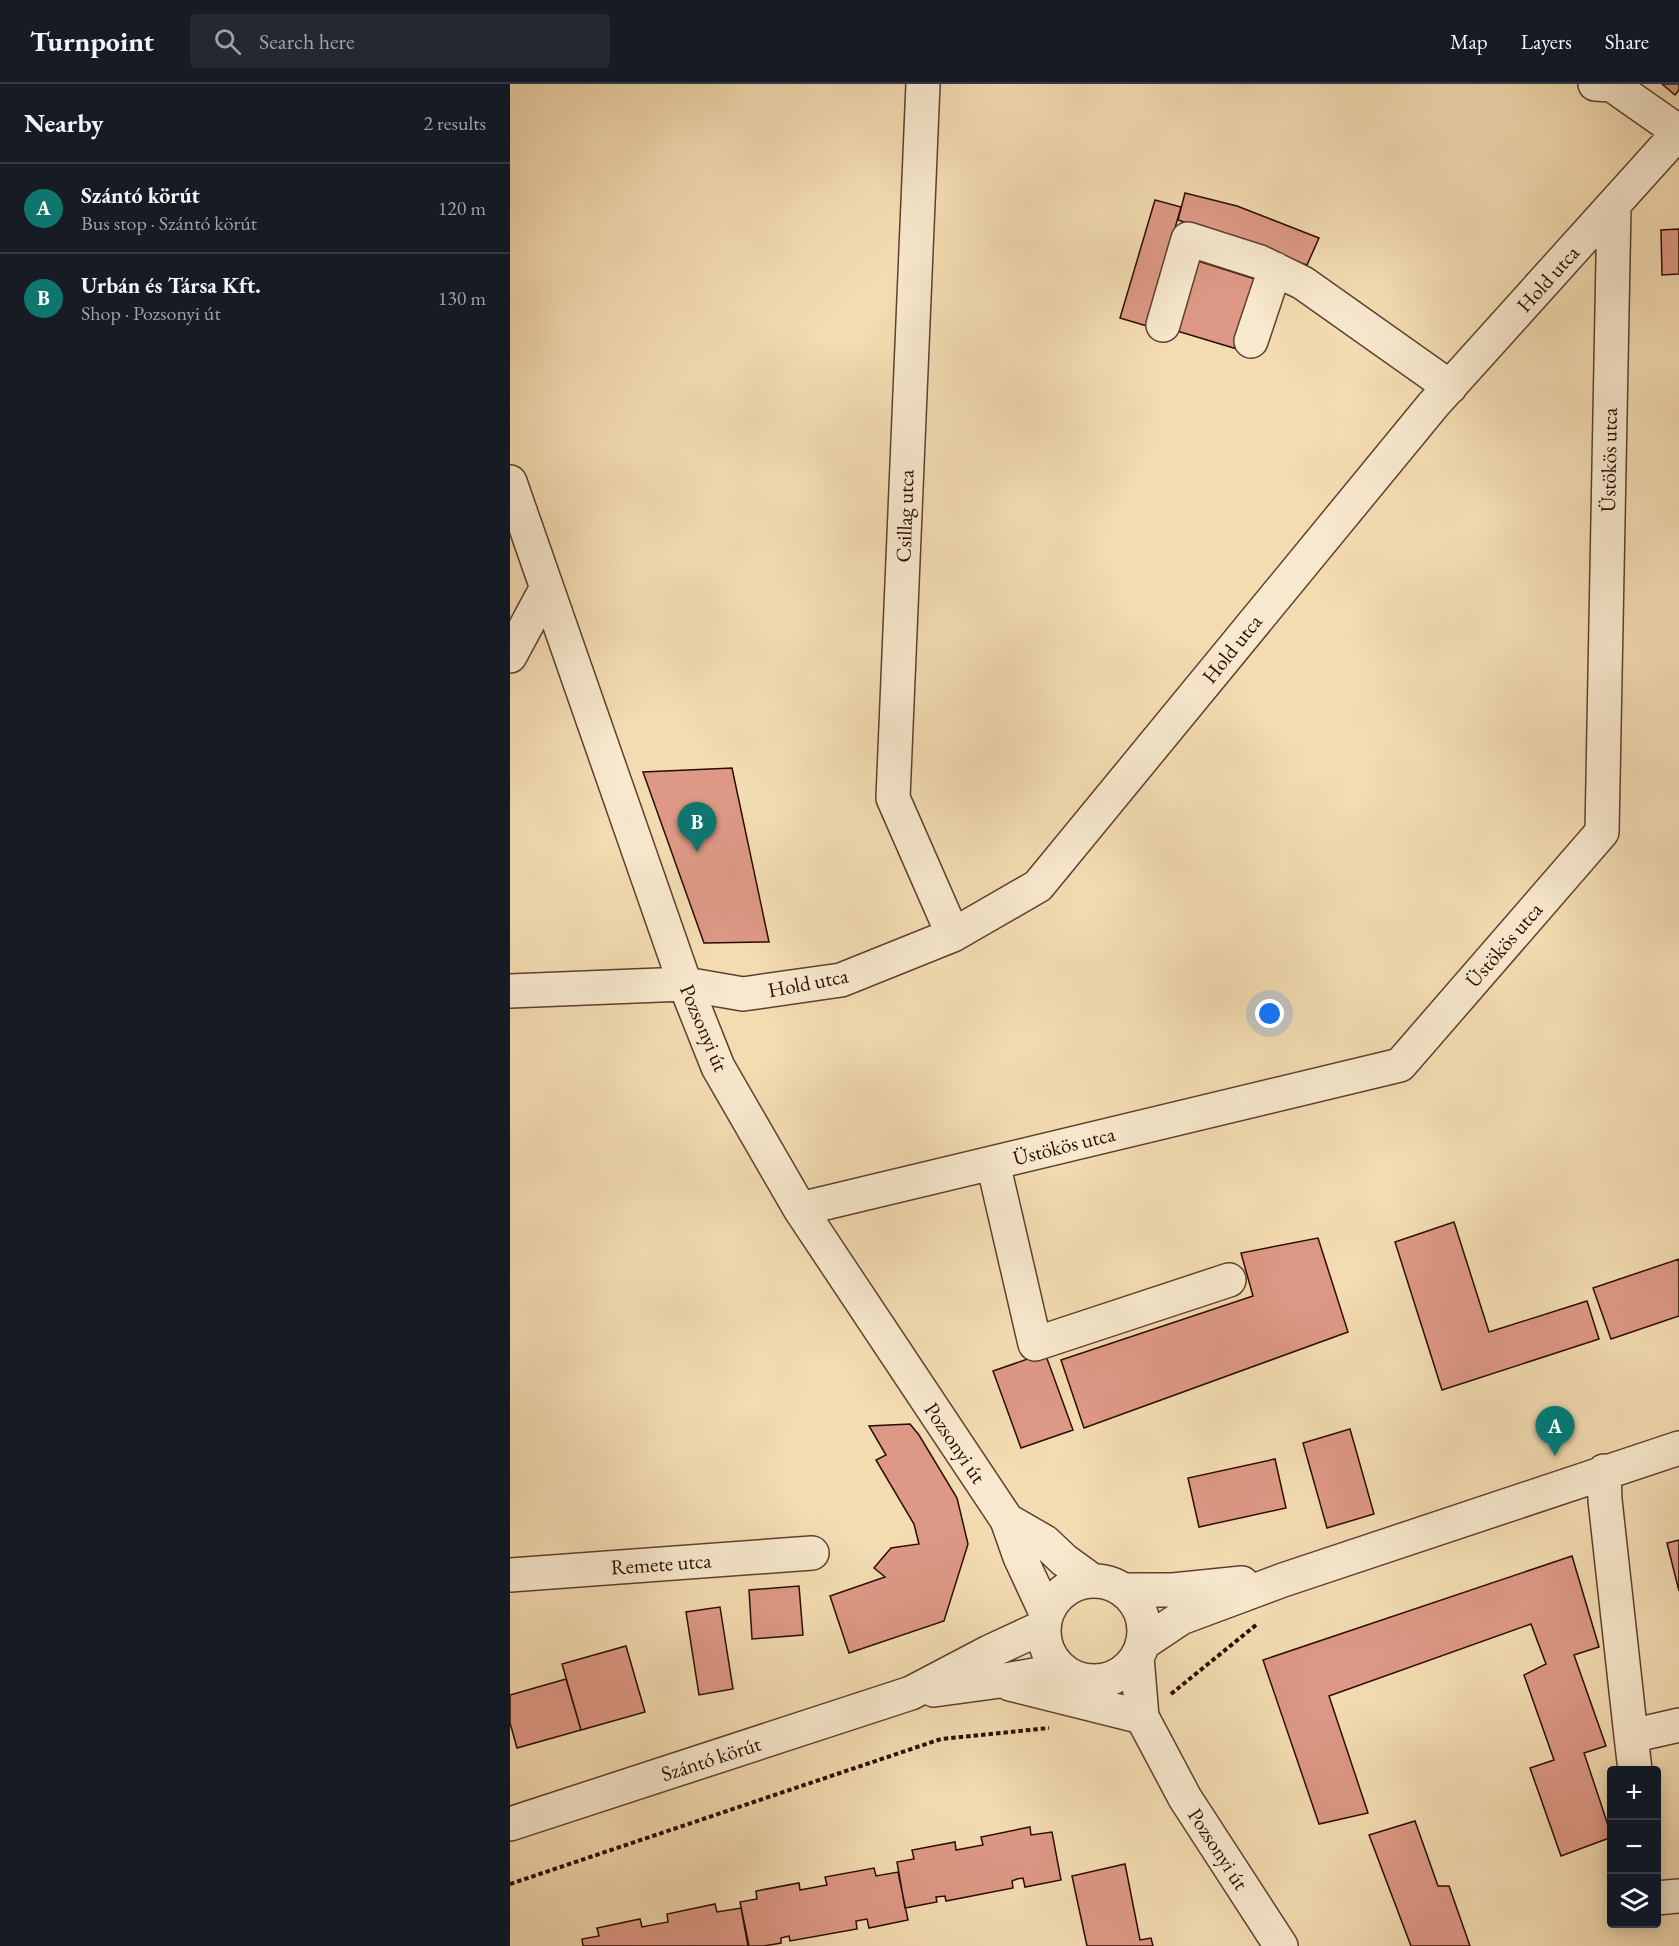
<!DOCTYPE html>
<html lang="en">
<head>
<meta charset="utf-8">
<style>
	:root { --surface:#171b24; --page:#242831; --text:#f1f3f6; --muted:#9ea1a6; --line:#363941; --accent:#0f766e }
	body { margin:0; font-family:"EB Garamond",serif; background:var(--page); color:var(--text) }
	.controls { position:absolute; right:18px; bottom:18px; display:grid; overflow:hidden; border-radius:6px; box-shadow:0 3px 15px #0003 }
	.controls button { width:54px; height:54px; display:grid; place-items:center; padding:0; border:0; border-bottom:2px solid var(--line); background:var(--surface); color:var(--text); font:30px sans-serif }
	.you { position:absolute; left:760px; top:930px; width:21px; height:21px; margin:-15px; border:4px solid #fff; border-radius:50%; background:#1a73e8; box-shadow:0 0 0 9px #1a73e833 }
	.badge { display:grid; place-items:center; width:39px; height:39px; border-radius:50%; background:var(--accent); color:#fff; font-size:20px; font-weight:700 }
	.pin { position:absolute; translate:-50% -50px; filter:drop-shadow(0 2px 3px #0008) }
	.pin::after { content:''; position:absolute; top:32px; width:21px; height:18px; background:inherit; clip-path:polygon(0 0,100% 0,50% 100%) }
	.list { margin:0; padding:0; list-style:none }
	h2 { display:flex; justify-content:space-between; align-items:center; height:78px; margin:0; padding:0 24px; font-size:26px }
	h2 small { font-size:20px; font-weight:400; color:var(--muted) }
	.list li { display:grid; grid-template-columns:39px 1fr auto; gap:18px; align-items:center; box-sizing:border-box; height:90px; padding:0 24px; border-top:2px solid var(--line) }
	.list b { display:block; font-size:22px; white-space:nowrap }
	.list p { margin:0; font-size:20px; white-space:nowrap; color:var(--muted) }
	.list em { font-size:20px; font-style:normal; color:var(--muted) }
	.icon { flex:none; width:33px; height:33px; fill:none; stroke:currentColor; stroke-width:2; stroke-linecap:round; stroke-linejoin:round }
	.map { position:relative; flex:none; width:1169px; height:1862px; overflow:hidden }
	header { display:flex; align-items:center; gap:36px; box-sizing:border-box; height:84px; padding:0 30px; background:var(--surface); border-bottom:2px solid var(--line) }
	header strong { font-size:28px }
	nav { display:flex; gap:33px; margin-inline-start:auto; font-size:21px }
	.search { width:420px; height:54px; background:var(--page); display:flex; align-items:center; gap:15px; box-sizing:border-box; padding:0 21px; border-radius:6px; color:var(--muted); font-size:22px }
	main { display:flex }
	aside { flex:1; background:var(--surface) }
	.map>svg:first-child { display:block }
</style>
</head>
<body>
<header>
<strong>Turnpoint</strong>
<div class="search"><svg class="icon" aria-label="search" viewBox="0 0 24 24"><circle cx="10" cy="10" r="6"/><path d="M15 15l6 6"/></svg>Search here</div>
<nav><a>Map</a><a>Layers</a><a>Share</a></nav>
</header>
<main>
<aside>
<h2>Nearby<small>2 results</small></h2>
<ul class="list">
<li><span class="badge">A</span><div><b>Szántó körút</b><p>Bus stop · Szántó körút</p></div><em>120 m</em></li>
<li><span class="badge">B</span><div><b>Urbán és Társa Kft.</b><p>Shop · Pozsonyi út</p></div><em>130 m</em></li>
</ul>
</aside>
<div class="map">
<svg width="1169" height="1862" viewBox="0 0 1169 1862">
	<rect width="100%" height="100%" fill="#f4dcb2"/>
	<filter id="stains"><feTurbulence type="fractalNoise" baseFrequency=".00333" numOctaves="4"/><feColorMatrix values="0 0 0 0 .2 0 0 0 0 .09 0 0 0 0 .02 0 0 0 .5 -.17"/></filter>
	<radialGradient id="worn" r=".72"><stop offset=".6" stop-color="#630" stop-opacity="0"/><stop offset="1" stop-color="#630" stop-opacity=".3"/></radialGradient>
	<path fill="#de9986" stroke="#2b0c02" stroke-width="1.5" d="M1152,0H1169V6L1165,11Z
		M675,109L727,122L809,154L797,181L720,153L668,136Z
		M645,116L671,123L637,242L610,234Z
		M1169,145V190L1152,191L1151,146Z
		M688,177L748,196L727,265L667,247Z
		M222,684L259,858L194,859L133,688Z
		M944,1138L979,1248L1077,1217L1089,1255L932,1306L885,1158Z
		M808,1154L838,1248L574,1344L551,1276L743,1212L731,1169Z
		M1169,1175V1232L1101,1255L1083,1204Z
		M535,1269L563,1346L511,1364L483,1287Z
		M400,1340L409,1351L447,1414L458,1460L434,1537L339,1569L320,1512L375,1493L364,1484L381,1464L409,1460L404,1440L366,1376L376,1371L359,1342Z
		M840,1345L864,1430L817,1444L793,1359Z
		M765,1375L776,1424L689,1443L678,1394Z
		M1169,1456V1507L1157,1459Z
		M1062,1472L1089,1563L1064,1571L1096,1662L1074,1669L1102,1753L1051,1772L1020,1684L1044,1676L1014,1591L1036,1580L1021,1540L819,1612L858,1729L809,1740L753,1576Z
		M289,1502L293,1551L242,1555L239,1506Z
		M210,1523L223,1605L189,1611L176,1528Z
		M116,1562L135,1628L71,1646L52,1580Z
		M56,1595L71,1646L7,1664L0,1639V1611Z
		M905,1737L928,1802H939L960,1862H901L859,1751Z
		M520,1743L521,1751L542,1748L551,1796L515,1803L513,1794L507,1795L502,1797L503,1804L436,1817L435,1812L426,1813L427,1818L395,1824L387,1778L404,1775L402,1766L445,1758L446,1766L473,1761L471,1753Z
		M615,1780L630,1856L641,1854L643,1862H577L562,1792Z
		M364,1784L366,1792L388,1788L398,1836L359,1844L357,1835L346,1837L347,1845L280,1857L279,1852L271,1854V1859L254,1862H239L230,1818L247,1815L246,1807L289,1799L290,1806L317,1801L315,1793Z
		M205,1820L207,1828L231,1824L238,1862H73L72,1855L89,1852L87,1844L130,1835L132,1843L158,1838L157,1830Z"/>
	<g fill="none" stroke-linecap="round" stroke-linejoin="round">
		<g stroke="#5d402e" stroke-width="36">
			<path id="minor" d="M413,0L383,714L443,851
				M1085,0L1102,1L1169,48
				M653,241L678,155L750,178L793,199L940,303
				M741,257L765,185
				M0,398L175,900L208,983L290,1125L497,1436L510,1473L536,1529
				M0,572L36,505
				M0,907L175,900L233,910L331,896L443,851L528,802L923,321L1169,48
				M483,1079L525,1260L719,1196
				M290,1125L890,981L1092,748L1104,122
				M1094,1387L1095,1416L1121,1652L1169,1641
				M497,1436L535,1458L554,1476L583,1497
				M0,1491L302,1469
				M534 1547a50 50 0 1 1 100 0a50 50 0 1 1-100 0Z
				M613,1506H663L732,1499
				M632,1560L671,1534L773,1496L1169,1364
				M627,1573L632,1633L675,1714L771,1862
				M500,1600L632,1633
				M424,1606L490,1597L552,1586
				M1121,1652L1125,1686
				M0,1740L401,1609L479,1568L533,1543
				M1146,1814L1169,1812"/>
		</g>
		<path stroke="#2b0c02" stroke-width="4" stroke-dasharray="4.5 3" stroke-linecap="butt" d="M661,1610L746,1541
			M0,1800L431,1655L539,1644"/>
		<use href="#minor" stroke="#f8e8cd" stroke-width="33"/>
	</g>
	<g text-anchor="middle" stroke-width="6" stroke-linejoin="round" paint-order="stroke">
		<g font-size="21" fill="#2b0c02" stroke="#f8e8cd">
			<text transform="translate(1038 195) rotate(-48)" y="7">Hold utca</text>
			<text transform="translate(1099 376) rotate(-89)" y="7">Üstökös utca</text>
			<text transform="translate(395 432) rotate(-88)" y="7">Csillag utca</text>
			<text transform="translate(722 565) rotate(-51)" y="7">Hold utca</text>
			<text transform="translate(994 861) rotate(-49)" y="7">Üstökös utca</text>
			<text transform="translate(298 899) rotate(-11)" y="7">Hold utca</text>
			<text transform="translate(194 944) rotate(67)" y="7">Pozsonyi út</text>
			<text transform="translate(554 1062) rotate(-14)" y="7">Üstökös utca</text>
			<text transform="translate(445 1359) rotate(56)" y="7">Pozsonyi út</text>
			<text transform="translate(151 1480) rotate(-4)" y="7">Remete utca</text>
			<text transform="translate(201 1675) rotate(-18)" y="7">Szántó körút</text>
			<text transform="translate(708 1765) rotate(57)" y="7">Pozsonyi út</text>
		</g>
	</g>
	<rect width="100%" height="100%" filter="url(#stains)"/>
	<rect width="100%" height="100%" fill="url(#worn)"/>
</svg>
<div class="controls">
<button>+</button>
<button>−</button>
<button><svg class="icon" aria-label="layers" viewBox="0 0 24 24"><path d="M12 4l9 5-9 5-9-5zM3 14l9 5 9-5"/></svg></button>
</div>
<div class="you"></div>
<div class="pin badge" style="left:1045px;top:1372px">A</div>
<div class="pin badge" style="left:187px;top:768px">B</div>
</div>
</main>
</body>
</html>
